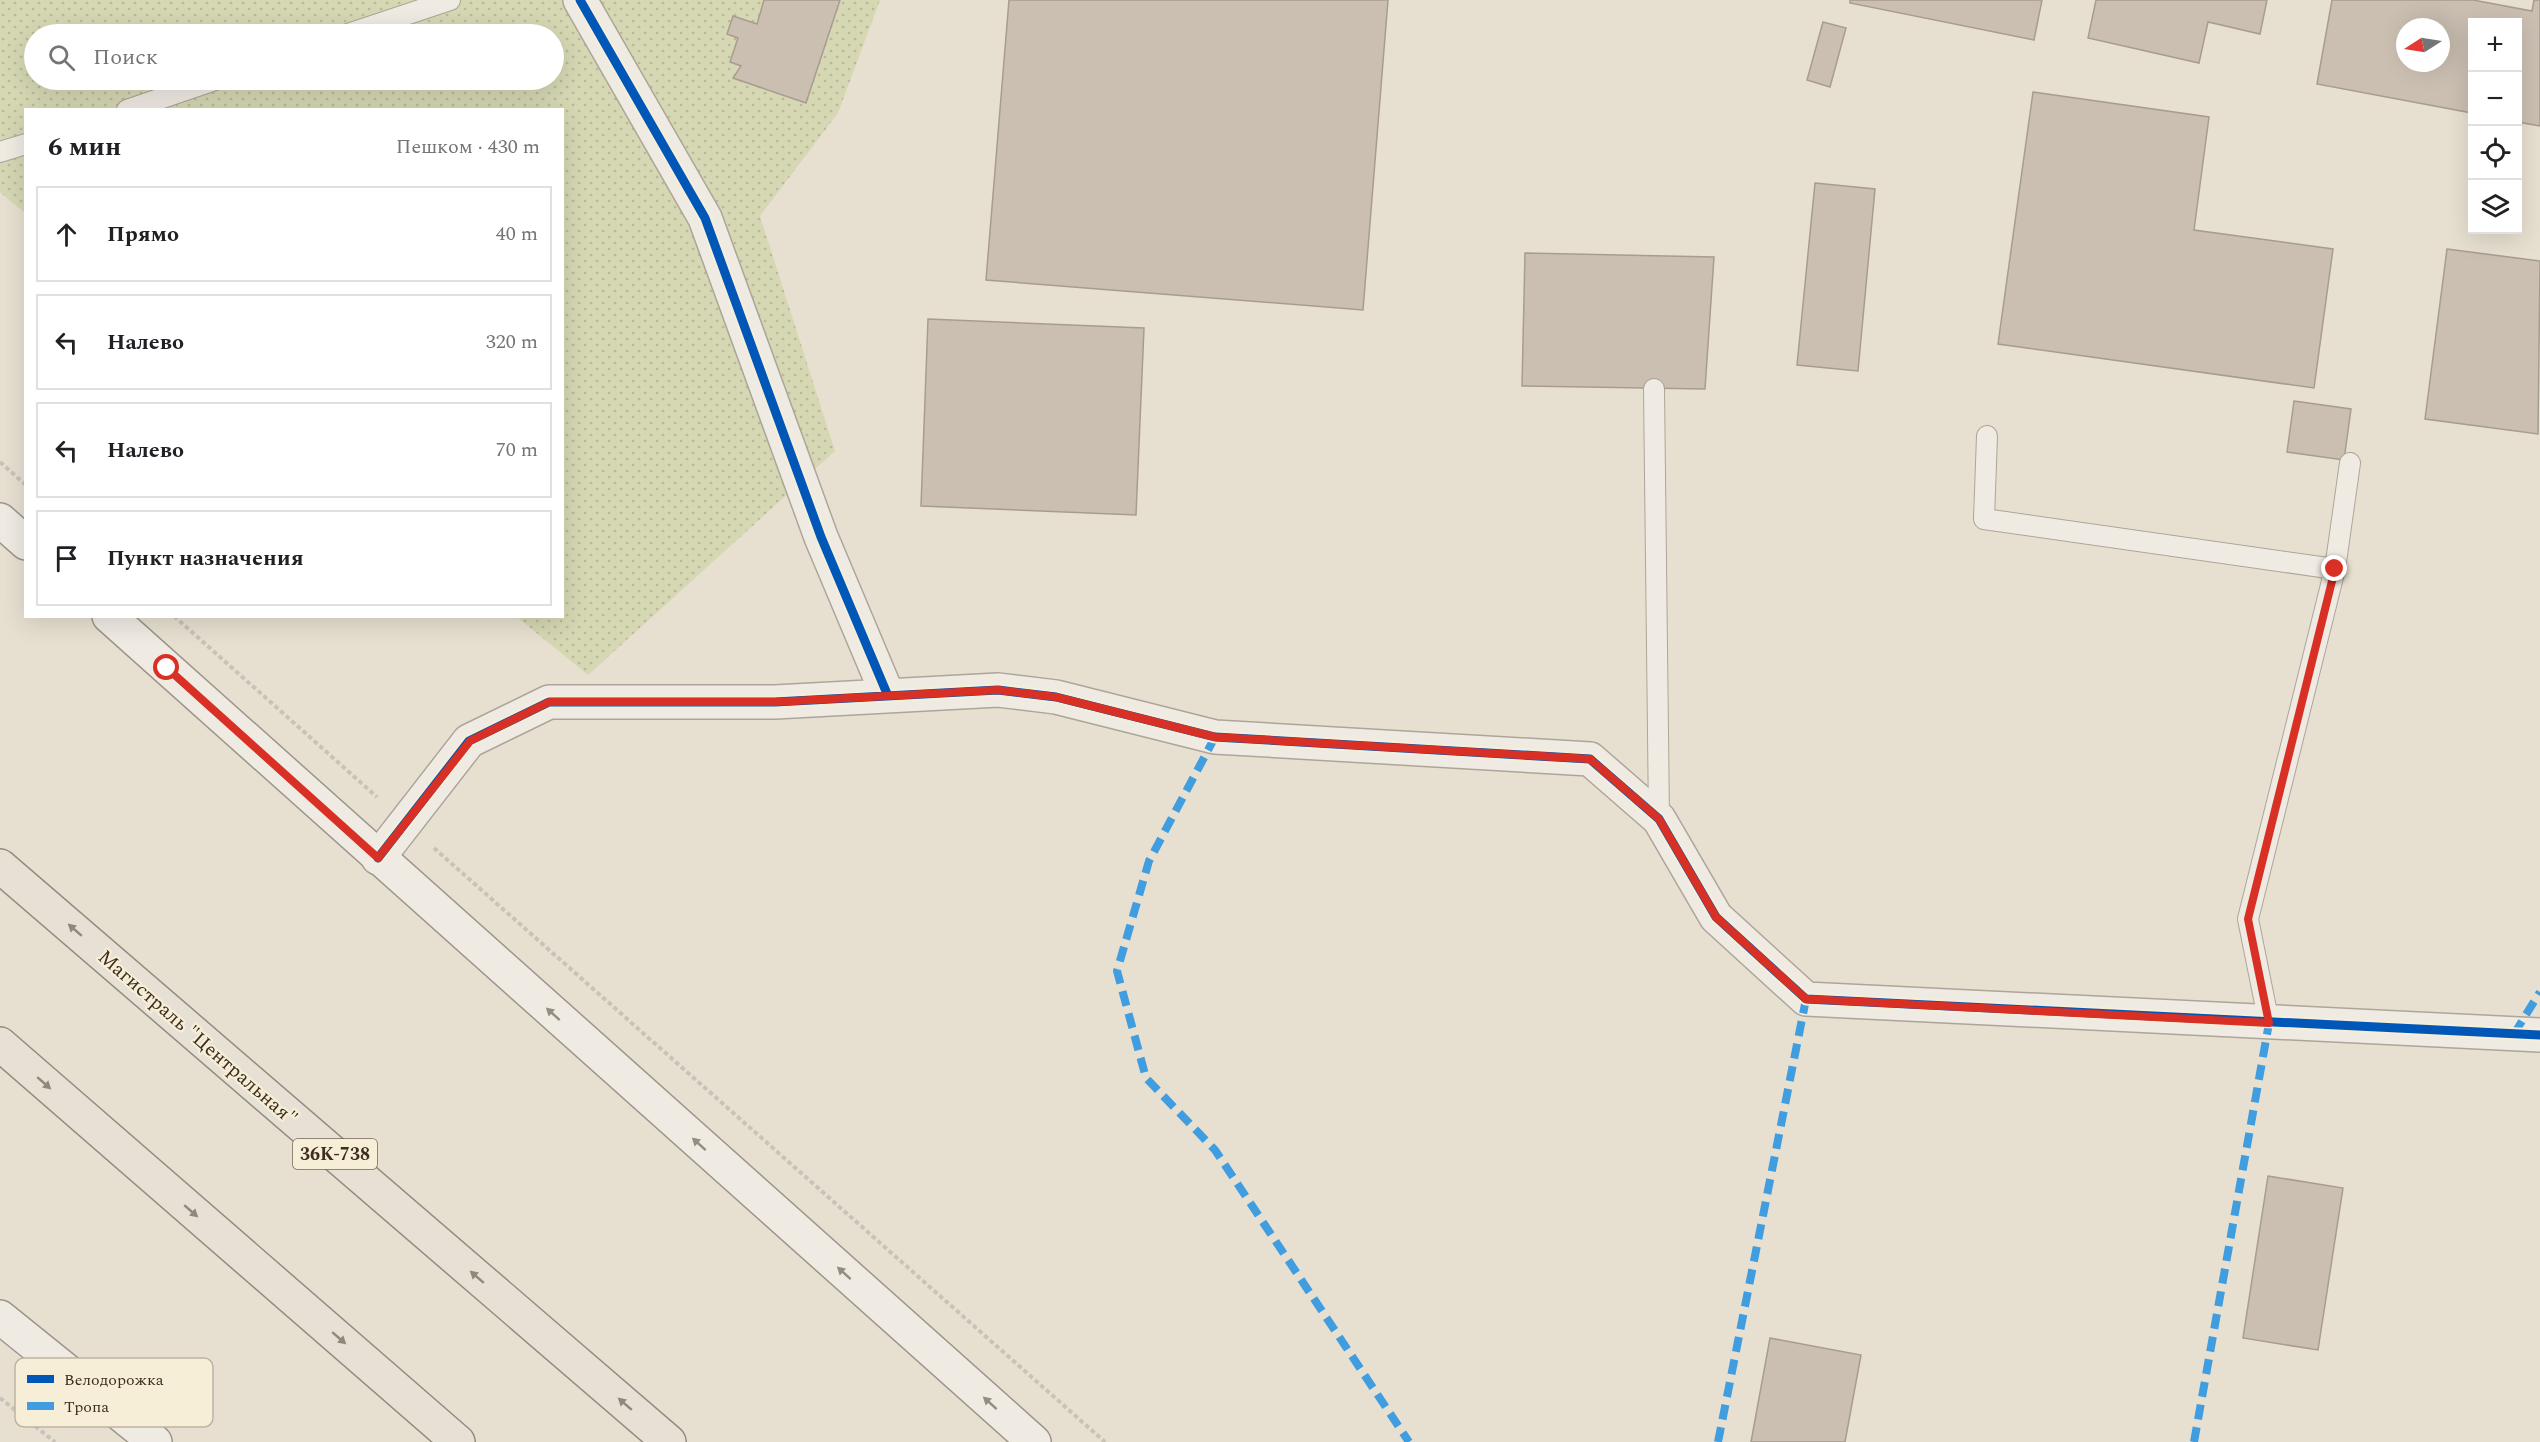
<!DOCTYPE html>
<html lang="ru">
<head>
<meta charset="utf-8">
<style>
	:root { --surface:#fff; --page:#f2f2f2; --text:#202124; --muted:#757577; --line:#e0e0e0 }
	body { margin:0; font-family:Spectral,serif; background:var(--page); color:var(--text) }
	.controls { position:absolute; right:18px; top:18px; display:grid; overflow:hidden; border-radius:0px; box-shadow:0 6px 24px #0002 }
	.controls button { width:54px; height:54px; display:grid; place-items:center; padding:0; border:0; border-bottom:2px solid var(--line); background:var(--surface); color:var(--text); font:30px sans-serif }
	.compass { position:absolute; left:2396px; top:18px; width:54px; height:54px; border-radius:50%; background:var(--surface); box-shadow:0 6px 24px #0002; rotate:258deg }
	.stop { position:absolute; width:18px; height:18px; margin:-14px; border:4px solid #d93025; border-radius:50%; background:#fff }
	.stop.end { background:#d93025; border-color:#fff; box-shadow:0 2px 6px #0008 }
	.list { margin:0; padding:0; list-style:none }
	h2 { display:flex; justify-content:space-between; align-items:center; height:78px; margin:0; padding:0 24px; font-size:26px }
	h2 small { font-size:20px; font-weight:400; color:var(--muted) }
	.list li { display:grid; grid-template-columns:39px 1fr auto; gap:18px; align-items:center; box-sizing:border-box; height:96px; margin:0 12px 12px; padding:0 12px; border:2px solid var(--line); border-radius:0px }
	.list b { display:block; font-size:22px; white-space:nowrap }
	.list em { font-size:20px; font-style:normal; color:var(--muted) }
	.icon { flex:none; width:33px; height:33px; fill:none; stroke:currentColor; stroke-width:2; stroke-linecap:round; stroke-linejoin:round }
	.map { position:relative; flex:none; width:2540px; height:1442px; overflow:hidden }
	.search { position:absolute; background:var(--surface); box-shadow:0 6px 24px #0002; left:24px; top:24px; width:540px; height:66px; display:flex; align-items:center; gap:15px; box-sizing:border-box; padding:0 21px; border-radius:33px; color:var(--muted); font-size:22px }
	.panel { position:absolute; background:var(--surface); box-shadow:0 6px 24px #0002; left:24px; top:108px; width:540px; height:510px; border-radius:0px }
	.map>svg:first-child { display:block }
</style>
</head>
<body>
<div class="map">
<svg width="2540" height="1442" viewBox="0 0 2540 1442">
	<defs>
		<pattern id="garden-dots" width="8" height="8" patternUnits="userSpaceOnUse" patternTransform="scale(1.5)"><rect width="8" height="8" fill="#d6d7b3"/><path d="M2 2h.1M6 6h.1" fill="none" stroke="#b9b99a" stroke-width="1.8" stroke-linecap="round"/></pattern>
	</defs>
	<rect width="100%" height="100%" fill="#e7e0d1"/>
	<path fill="url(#garden-dots)" fill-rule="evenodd" d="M0,0H880L838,113L760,216L835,451L588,675L517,617L562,616V110H26L25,213L0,192ZM34,34H554V80H34Z"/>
	<path fill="#cbbfb2" stroke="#a89c90" stroke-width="1.5" fill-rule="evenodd" d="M764,0H840L806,103L733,78L741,66L730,62L738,38L727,34L733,16L757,24Z
		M1009,0H1388L1363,310L986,280Z
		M1850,0H2042L2034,40L1850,3Z
		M2096,0H2267L2260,34L2208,22L2199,63L2088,38Z
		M2332,0H2473L2532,11L2534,0H2540V126L2518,122V22H2472V113L2317,84ZM2405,27H2441V63H2405Z
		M1823,22L1846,28L1830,87L1807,80Z
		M2033,92L2209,117L2194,230L2333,249L2314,388L1998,344Z
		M1815,183L1875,189L1858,371L1797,365Z
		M2447,249L2540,261L2538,434L2425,419Z
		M1525,253L1714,257L1705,389L1522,386Z
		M928,319L1144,328L1136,515L921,506Z
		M2294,401L2351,409L2344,460L2287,452Z
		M2268,1176L2343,1188L2318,1350L2243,1338Z
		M1770,1338L1861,1355L1845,1442H1751Z"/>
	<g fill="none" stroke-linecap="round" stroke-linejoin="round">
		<g stroke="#ada599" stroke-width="22">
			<path id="service" d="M348,34L450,0
				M127,110L215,80
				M0,152L26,144
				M1654,389L1659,819
				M1987,436L1984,519L2335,569
				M2269,1023L2248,919L2335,569L2350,463"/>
		</g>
		<g stroke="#ada599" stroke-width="36">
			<path id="minor" d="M580,0L705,218L821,537L888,696
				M378,858L469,741L549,702H775L998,690L1056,697L1215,737L1590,759L1659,819L1716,917L1806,999L2540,1035"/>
		</g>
		<g stroke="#9c958a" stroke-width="36">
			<path id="secondary" d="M0,520L26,543
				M109,616L1034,1442
				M0,1317L155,1442"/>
		</g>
		<g stroke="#928b80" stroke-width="36">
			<path id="primary" d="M0,866L669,1442
				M0,1044L458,1442"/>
		</g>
		<path stroke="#c8c2b9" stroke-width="4" stroke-dasharray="4.5 3" stroke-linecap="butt" d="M0,462L26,485
			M174,616L377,797
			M434,848L1105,1442
			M0,1398L55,1442"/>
		<use href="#service" stroke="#efebe3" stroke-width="20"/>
		<use href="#minor" stroke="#efebe3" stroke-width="33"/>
		<use href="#secondary" stroke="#efebe3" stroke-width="33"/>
		<use href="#primary" stroke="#e6e1d4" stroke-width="33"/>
		<path stroke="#3f9de0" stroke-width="8" stroke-dasharray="15 8" stroke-linecap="butt" d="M1215,737L1149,861L1117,971L1146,1078L1215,1150L1409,1442
			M2514,1034L2540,992
			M1718,1442L1806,999
			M2194,1442L2269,1023"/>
		<g stroke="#f7eed8" stroke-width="13">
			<path id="cycleway" d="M580,0L705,218L821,537L888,696
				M378,858L469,741L549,702H775L998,690L1056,697L1215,737L1590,759L1659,819L1716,917L1806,999L2540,1035"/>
		</g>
		<use href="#cycleway" stroke="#0057b8" stroke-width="9"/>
	</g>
	<defs><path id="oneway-solid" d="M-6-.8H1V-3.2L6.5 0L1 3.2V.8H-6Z" transform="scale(1.5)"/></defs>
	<g fill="#92887a">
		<use href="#oneway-solid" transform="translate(75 930) rotate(-139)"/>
		<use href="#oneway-solid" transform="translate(44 1083) rotate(41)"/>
		<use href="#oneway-solid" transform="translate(191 1211) rotate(41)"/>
		<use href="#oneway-solid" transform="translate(477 1277) rotate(-139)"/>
		<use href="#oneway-solid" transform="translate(339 1338) rotate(41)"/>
		<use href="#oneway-solid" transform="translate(625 1404) rotate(-139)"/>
	</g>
	<g fill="#968c82">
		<use href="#oneway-solid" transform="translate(553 1014) rotate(-138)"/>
		<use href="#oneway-solid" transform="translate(699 1144) rotate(-138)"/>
		<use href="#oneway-solid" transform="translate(844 1273) rotate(-138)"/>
		<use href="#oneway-solid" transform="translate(990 1403) rotate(-138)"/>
	</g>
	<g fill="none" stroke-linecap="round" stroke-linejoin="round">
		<path stroke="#d93025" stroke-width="8" d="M167,668L378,858L470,741L549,702H775L998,690L1056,697L1215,737L1590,759L1659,819L1716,917L1806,999L2269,1023L2248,919L2335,569"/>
	</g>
	<g text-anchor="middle" stroke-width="4.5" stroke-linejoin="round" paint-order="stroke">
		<rect fill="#f7eed8" stroke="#756857" stroke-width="1.5" x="293" y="1139" width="84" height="30" rx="4.5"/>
		<g font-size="18" font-weight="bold" fill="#3d2e20">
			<text x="335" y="1160">36К-738</text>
		</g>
		<g font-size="20" fill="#3d2e20" stroke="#f7eed8">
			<text transform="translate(198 1037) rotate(41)" y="7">Магистраль "Центральная"</text>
		</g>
	</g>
	<rect x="15" y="1358" width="198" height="69" rx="9" fill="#f7eed8" stroke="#bfb4a1" stroke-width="1.5"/>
	<rect x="27" y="1375" width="27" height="8" fill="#0057b8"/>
	<rect x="27" y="1402" width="27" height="8" fill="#3f9de0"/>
	<g font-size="16" fill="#3d2e20">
		<text x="64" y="1385">Велодорожка</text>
		<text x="64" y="1412">Тропа</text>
	</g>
</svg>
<div class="controls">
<button>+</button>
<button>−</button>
<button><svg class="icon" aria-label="locate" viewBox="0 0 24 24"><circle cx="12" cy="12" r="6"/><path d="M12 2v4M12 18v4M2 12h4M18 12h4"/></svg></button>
<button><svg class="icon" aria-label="layers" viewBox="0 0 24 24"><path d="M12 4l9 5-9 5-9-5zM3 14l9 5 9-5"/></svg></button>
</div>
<svg class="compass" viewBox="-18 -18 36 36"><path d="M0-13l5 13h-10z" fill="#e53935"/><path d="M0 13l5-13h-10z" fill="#757577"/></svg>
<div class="stop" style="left:167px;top:668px"></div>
<div class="stop end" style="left:2335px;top:569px"></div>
<div class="search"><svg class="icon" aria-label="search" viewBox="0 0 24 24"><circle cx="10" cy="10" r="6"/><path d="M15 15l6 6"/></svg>Поиск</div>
<section class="panel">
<h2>6 мин<small>Пешком · 430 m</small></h2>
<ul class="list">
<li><svg class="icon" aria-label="ahead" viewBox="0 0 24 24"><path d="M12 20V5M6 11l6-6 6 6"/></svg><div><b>Прямо</b></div><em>40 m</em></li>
<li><svg class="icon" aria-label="left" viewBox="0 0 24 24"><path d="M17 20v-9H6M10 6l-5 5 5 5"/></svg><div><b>Налево</b></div><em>320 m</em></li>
<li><svg class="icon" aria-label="left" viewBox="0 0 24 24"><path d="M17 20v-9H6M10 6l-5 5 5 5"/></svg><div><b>Налево</b></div><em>70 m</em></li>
<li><svg class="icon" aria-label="arrive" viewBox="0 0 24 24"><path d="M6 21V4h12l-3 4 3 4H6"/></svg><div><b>Пункт назначения</b></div></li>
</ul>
</section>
</div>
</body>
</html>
